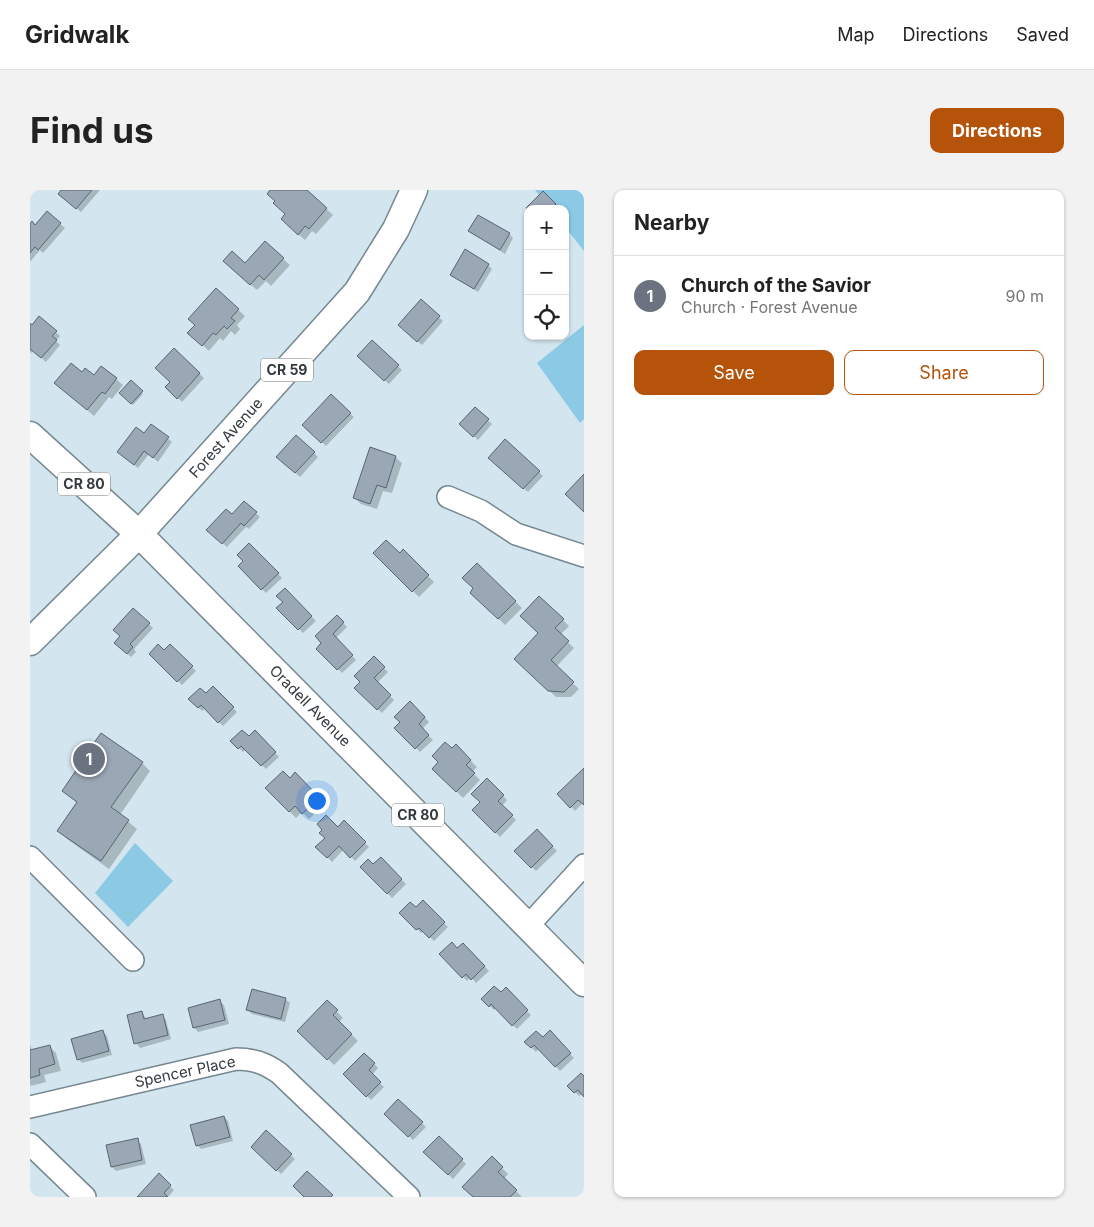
<!DOCTYPE html>
<html lang="en">
<head>
<meta charset="utf-8">
<style>
	:root { --surface:#fff; --page:#f2f2f2; --text:#222; --muted:#767676; --line:#e0e0e0; --accent:#b45309 }
	body { margin:0; font-family:Inter,sans-serif; background:var(--page); color:var(--text) }
	.controls { position:absolute; right:15px; top:15px; display:grid; overflow:hidden; border-radius:10px; box-shadow:0 1px 4px #0004 }
	.controls button { width:45px; height:45px; display:grid; place-items:center; padding:0; border:0; border-bottom:1px solid var(--line); background:var(--surface); color:var(--text); font:25px sans-serif }
	.you { position:absolute; left:286px; top:610px; width:18px; height:18px; margin:-12px; border:4px solid #fff; border-radius:50%; background:#1a73e8; box-shadow:0 0 0 8px #1a73e833 }
	.badge { display:grid; place-items:center; width:32px; height:32px; border-radius:50%; background:var(--accent); color:#fff; font-size:16px; font-weight:700 }
	.pin { position:absolute; translate:-50% -50%; border:2px solid #fff; box-shadow:0 1px 5px #0006 }
	.list { margin:0; padding:0; list-style:none }
	h2 { display:flex; justify-content:space-between; align-items:center; height:65px; margin:0; padding:0 20px; font-size:21px }
	h2 small { font-size:16px; font-weight:400; color:var(--muted) }
	.list li { display:grid; grid-template-columns:32px 1fr auto; gap:15px; align-items:center; box-sizing:border-box; height:80px; padding:0 20px; border-top:1px solid var(--line) }
	.list b { display:block; font-size:19px; white-space:nowrap }
	.list p { margin:0; font-size:16px; white-space:nowrap; color:var(--muted) }
	.list em { font-size:16px; font-style:normal; color:var(--muted) }
	.actions { display:flex; gap:10px; padding:15px 20px }
	.actions a { flex:1; padding:11px 0; border:1px solid var(--accent); border-radius:10px; text-align:center; font-size:18px; color:var(--accent) }
	.actions .main { background:var(--accent); color:#fff }
	.icon { flex:none; width:28px; height:28px; fill:none; stroke:currentColor; stroke-width:2; stroke-linecap:round; stroke-linejoin:round }
	.map { position:relative; flex:none; width:554px; height:1007px; overflow:hidden; border-radius:10px }
	header { display:flex; align-items:center; gap:30px; box-sizing:border-box; height:70px; padding:0 25px; background:var(--surface); border-bottom:1px solid var(--line) }
	header strong { font-size:24px }
	nav { display:flex; gap:28px; margin-inline-start:auto; font-size:18px }
	.intro { display:flex; align-items:center; justify-content:space-between; box-sizing:border-box; height:120px; padding:0 30px }
	h1 { margin:0; font-size:35px }
	.button { padding:12px 22px; border-radius:10px; background:var(--accent); color:#fff; font-size:18px; font-weight:700 }
	main { display:flex; gap:30px; padding:0 30px }
	aside { flex:1; background:var(--surface); border-radius:10px; box-shadow:0 1px 4px #0004 }
	.map>svg:first-child { display:block }
</style>
</head>
<body>
<header>
<strong>Gridwalk</strong>
<nav><a>Map</a><a>Directions</a><a>Saved</a></nav>
</header>
<div class="intro"><h1>Find us</h1><a class="button">Directions</a></div>
<main>
<div class="map">
<svg width="554" height="1007" viewBox="0 0 554 1007">
	<rect width="100%" height="100%" fill="#d3e6ef"/>
	<path fill="#8bc9e5" d="M505,0H554V61L535,37V19H520Z
		M554,135V229L550,233L507,173Z
		M105,653L143,691L98,737L65,703Z"/>
	<path fill="#0003" d="M33,0H70L51,22L34,8Z
		M241,0H275L303,25L286,44L282,41L275,50L259,36L257,25L247,11Z
		M513,2L529,19H499Z
		M17,23L35,38L13,63L10,60L0,72V36L5,37Z
		M448,26L479,44L483,48L475,64L440,41Z
		M253,69L260,75L241,96L236,91L227,100L201,78Z
		M458,75L462,79L448,102L421,85Z
		M186,100L215,126L207,135L210,139L205,145L201,141L193,151L190,148L179,161L166,149V135Z
		M391,111L413,131L392,155L373,139Z
		M0,134L26,142L30,146L26,151L30,155L16,172L3,161L1,163L0,162Z
		M342,152L372,180L359,194L329,166Z
		M144,160L174,188L152,212L137,197L141,192Z
		M72,177L93,195L82,209L79,207L64,226L26,193L52,184L64,187Z
		M101,192L113,204L103,215L91,203Z
		M301,206L324,227L296,256L273,235Z
		M445,218L462,234L448,250L431,234Z
		M122,236L142,252L128,272L119,264L108,278L93,266Z
		M284,263L288,267L270,287L252,271Z
		M365,267L372,273L362,303L353,301L347,319L331,314L325,308Z
		M460,268L509,282L513,286L498,302Z
		M214,312L230,327L219,339L216,337L197,357L178,340L202,326Z
		M219,354L252,388L236,403L209,376L215,371Z
		M373,361L404,392L389,407L345,363L370,365Z
		M447,375L492,418L475,435L442,403L444,398Z
		M255,399L286,431L273,443L248,418L254,412Z
		M509,407L539,436L530,445L544,458L526,477L549,499L541,507H526L486,469L510,444Z
		M104,420L123,438L104,459L106,462L101,467L86,453L92,446Z
		M307,426L317,437L306,448L326,470L312,483L288,459L293,453Z
		M140,455L166,481L152,495L121,464L134,462Z
		M344,468L358,482L347,493L364,510L352,523L326,498L332,492Z
		M183,498L207,522L193,536L175,518L172,521L160,509L176,505Z
		M380,513L399,532L392,539L403,550L390,562L366,538L372,532Z
		M225,542L249,567L236,579L216,559L213,562L202,551L219,548Z
		M426,556L447,577L442,582L450,590L433,608L404,579Z
		M63,557L112,573L120,581L90,625L107,639L79,679L37,649L29,641L48,614L33,601L53,585L69,563Z
		M554,580V614L553,613L545,621L529,604Z
		M265,584L295,614L279,629L272,622L266,628L237,598L260,589Z
		M457,590L477,610L472,616L486,630L470,647L444,620L451,612Z
		M314,632L339,657L325,671L314,659L302,672L287,657L296,648L294,640L308,638Z
		M507,641L527,661L506,681L486,661Z
		M351,669L376,694L362,708L332,677L343,676Z
		M393,712L418,737L404,751L394,741L391,743L371,723L386,719Z
		M433,754L459,781L446,793L441,787L437,791L411,764L427,759Z
		M476,799L501,825L487,839L466,818L464,820L453,809L471,804Z
		M255,809L260,813L255,832L222,824L217,819Z
		M189,811L194,815L199,834L168,842L164,837Z
		M297,812L313,828L309,832L328,851L304,875L269,841Z
		M112,822L117,830L132,826L136,830L141,849L110,858L106,853Z
		M73,842L77,846L82,865L52,873L48,869Z
		M520,842L544,868L530,881L509,858L506,862L496,852L513,849Z
		M0,854L2,861L19,856L26,863L31,881L14,885L16,892L1,896L0,894Z
		M334,864L348,878L342,885L354,897L341,910L315,884Z
		M551,884L554,887V905L553,904L549,906L539,896Z
		M368,910L396,937L383,950L355,924Z
		M194,927L198,931L203,951L171,959L167,955Z
		M236,942L265,969L251,984L223,957Z
		M409,948L436,974L423,989L395,962Z
		M107,950L111,954L116,974L86,981L82,977L77,956Z
		M462,968L478,984L474,989L492,1007H444Z
		M129,985L144,1000L138,1007H109Z"/>
	<path fill="#9aa7b4" stroke="#5a6571" d="M31,0H62L46,19L28,4Z
		M240,0H277L297,18L279,39L275,36L268,45L251,29L255,24L243,13L245,11L237,4Z
		M513,1L526,14L521,19H498L496,18Z
		M17,21L31,33L8,60L5,57L0,63V34L2,31L5,35Z
		M448,25L480,43L470,60L438,41Z
		M235,51L254,68L234,90L229,85L220,95L193,71L202,61L215,73Z
		M435,59L459,74L444,99L420,85Z
		M186,98L209,119L201,128L205,131L197,139L194,136L186,145L183,143L172,156L157,143L165,135L158,129Z
		M391,109L410,126L387,152L368,135Z
		M9,126L27,141L22,146L27,150L11,168L0,159V133L2,135Z
		M342,150L369,175L354,191L327,166Z
		M144,158L170,183L147,209L135,197L140,192L125,178Z
		M41,173L52,182L55,178L64,185L71,176L87,188L75,204L72,202L57,220L24,193Z
		M101,190L113,201L101,214L89,203Z
		M301,204L321,223L291,253L272,235Z
		M445,217L459,229L443,247L429,234Z
		M121,234L139,247L123,268L114,261L104,275L87,262L106,237L114,243Z
		M266,245L285,262L265,283L246,267Z
		M475,249L510,281L493,299L458,268Z
		M340,257L366,266L356,298L347,295L340,314L323,308Z
		M554,284V322L535,304Z
		M214,311L227,322L214,336L211,333L192,354L176,340L196,319L202,324Z
		M356,350L370,363L373,359L399,385L382,402L343,363Z
		M219,353L249,383L231,400L208,376L213,371L207,365Z
		M447,373L486,411L468,429L440,403L443,398L432,388Z
		M255,398L282,426L268,440L246,418L253,412L246,406Z
		M509,406L534,429L525,438L539,451L521,470L544,492L534,502L518,501L484,469L508,443L490,426Z
		M103,418L120,433L100,454L103,457L97,464L84,453L90,446L83,440Z
		M307,425L314,432L303,444L323,465L307,480L286,459L291,453L285,446Z
		M128,454L134,460L140,454L163,476L147,492L119,464Z
		M344,466L355,477L344,488L361,505L347,520L324,498L330,492L324,486Z
		M183,496L204,517L188,533L171,515L168,518L158,509L170,498L176,503Z
		M380,511L395,527L389,534L399,545L385,559L364,538L370,532L364,527Z
		M212,540L219,546L225,540L246,562L231,576L211,556L208,559L200,551Z
		M71,543L113,572L81,617L99,630L71,671L27,641L47,612L32,601L47,579L53,584L68,562L61,557Z
		M415,552L422,558L426,554L441,570L436,575L445,583L426,602L402,579L408,572L402,566Z
		M554,578V615L548,610L540,618L527,604Z
		M253,581L260,588L265,582L289,607L272,624L265,616L259,622L235,598Z
		M457,588L474,605L468,611L483,625L465,643L442,620L450,612L441,604Z
		M296,625L308,637L314,630L336,652L320,668L309,656L297,668L285,657L295,648L289,643L292,640L287,634Z
		M507,639L523,656L501,678L484,661Z
		M351,667L372,689L357,704L330,677L338,669L343,674Z
		M393,710L415,732L399,748L389,738L386,740L369,723L380,712L386,717Z
		M422,752L427,758L433,753L455,776L441,790L436,784L432,788L409,764Z
		M464,796L471,802L476,797L498,820L482,836L461,814L459,817L451,809Z
		M222,799L256,808L251,829L216,820Z
		M190,809L195,830L163,838L158,818Z
		M297,810L308,820L303,825L322,844L297,870L267,841Z
		M112,821L114,829L133,824L138,845L104,854L97,825Z
		M73,840L79,861L47,870L41,849Z
		M520,840L541,863L525,877L504,855L501,858L494,852L506,841L513,847Z
		M20,855L25,874L9,879L10,885L0,888V860Z
		M334,863L345,873L339,880L351,892L336,907L313,884Z
		M551,883L554,886V907L548,900L544,903L537,896Z
		M368,909L393,932L378,947L354,924Z
		M194,926L200,947L166,956L160,935Z
		M236,940L262,964L246,981L221,957Z
		M409,946L433,969L418,985L393,962Z
		M108,948L112,970L81,977L76,955Z
		M462,966L473,977L468,982L487,1000L480,1007H443L432,997Z
		M277,981L303,1005L301,1007H274L263,996Z
		M129,983L141,995L134,1003L138,1007H107Z"/>
	<g fill="none" stroke-linecap="round" stroke-linejoin="round">
		<g stroke="#76878f" stroke-width="24">
			<path id="minor" d="M418,307L451,321L486,344L554,366
				M0,667L103,770
				M498,736L554,675
				M0,917L206,869C223,869 235,873 249,883L379,1007
				M0,954L55,1007"/>
		</g>
		<g stroke="#76878f" stroke-width="29">
			<path id="major" d="M0,245L109,344L554,793
				M0,452L109,344L327,102L366,39L384,0"/>
		</g>
		<use href="#minor" stroke="#fff" stroke-width="21"/>
		<use href="#major" stroke="#fff" stroke-width="26"/>
	</g>
	<g text-anchor="middle" stroke-width="4" stroke-linejoin="round" paint-order="stroke">
		<g fill="#fff" stroke="#717679" stroke-width="1">
			<rect x="231" y="168.5" width="52" height="23" rx="4"/>
			<rect x="28" y="282.5" width="52" height="23" rx="4"/>
			<rect x="362" y="613.5" width="52" height="23" rx="4"/>
		</g>
		<g font-size="14" font-weight="bold" fill="#343b3f">
			<text x="257" y="185">CR 59</text>
			<text x="54" y="299">CR 80</text>
			<text x="388" y="630">CR 80</text>
		</g>
		<g font-size="15" fill="#343b3f" stroke="#fff">
			<text transform="translate(196 248) rotate(-48)" y="5">Forest Avenue</text>
			<text transform="translate(280 516) rotate(45)" y="5">Oradell Avenue</text>
			<text transform="translate(155 882) rotate(-12)" y="5">Spencer Place</text>
		</g>
	</g>
</svg>
<div class="controls">
<button>+</button>
<button>−</button>
<button><svg class="icon" aria-label="locate" viewBox="0 0 24 24"><circle cx="12" cy="12" r="6"/><path d="M12 2v4M12 18v4M2 12h4M18 12h4"/></svg></button>
</div>
<div class="you"></div>
<div class="pin badge" style="left:59px;top:569px;background:#6b7280">1</div>
</div>
<aside>
<h2>Nearby<small></small></h2>
<ul class="list">
<li><span class="badge" style="background:#6b7280">1</span><div><b>Church of the Savior</b><p>Church · Forest Avenue</p></div><em>90 m</em></li>
</ul>
<div class="actions"><a class="main">Save</a><a>Share</a></div>
</aside>
</main>
</body>
</html>
